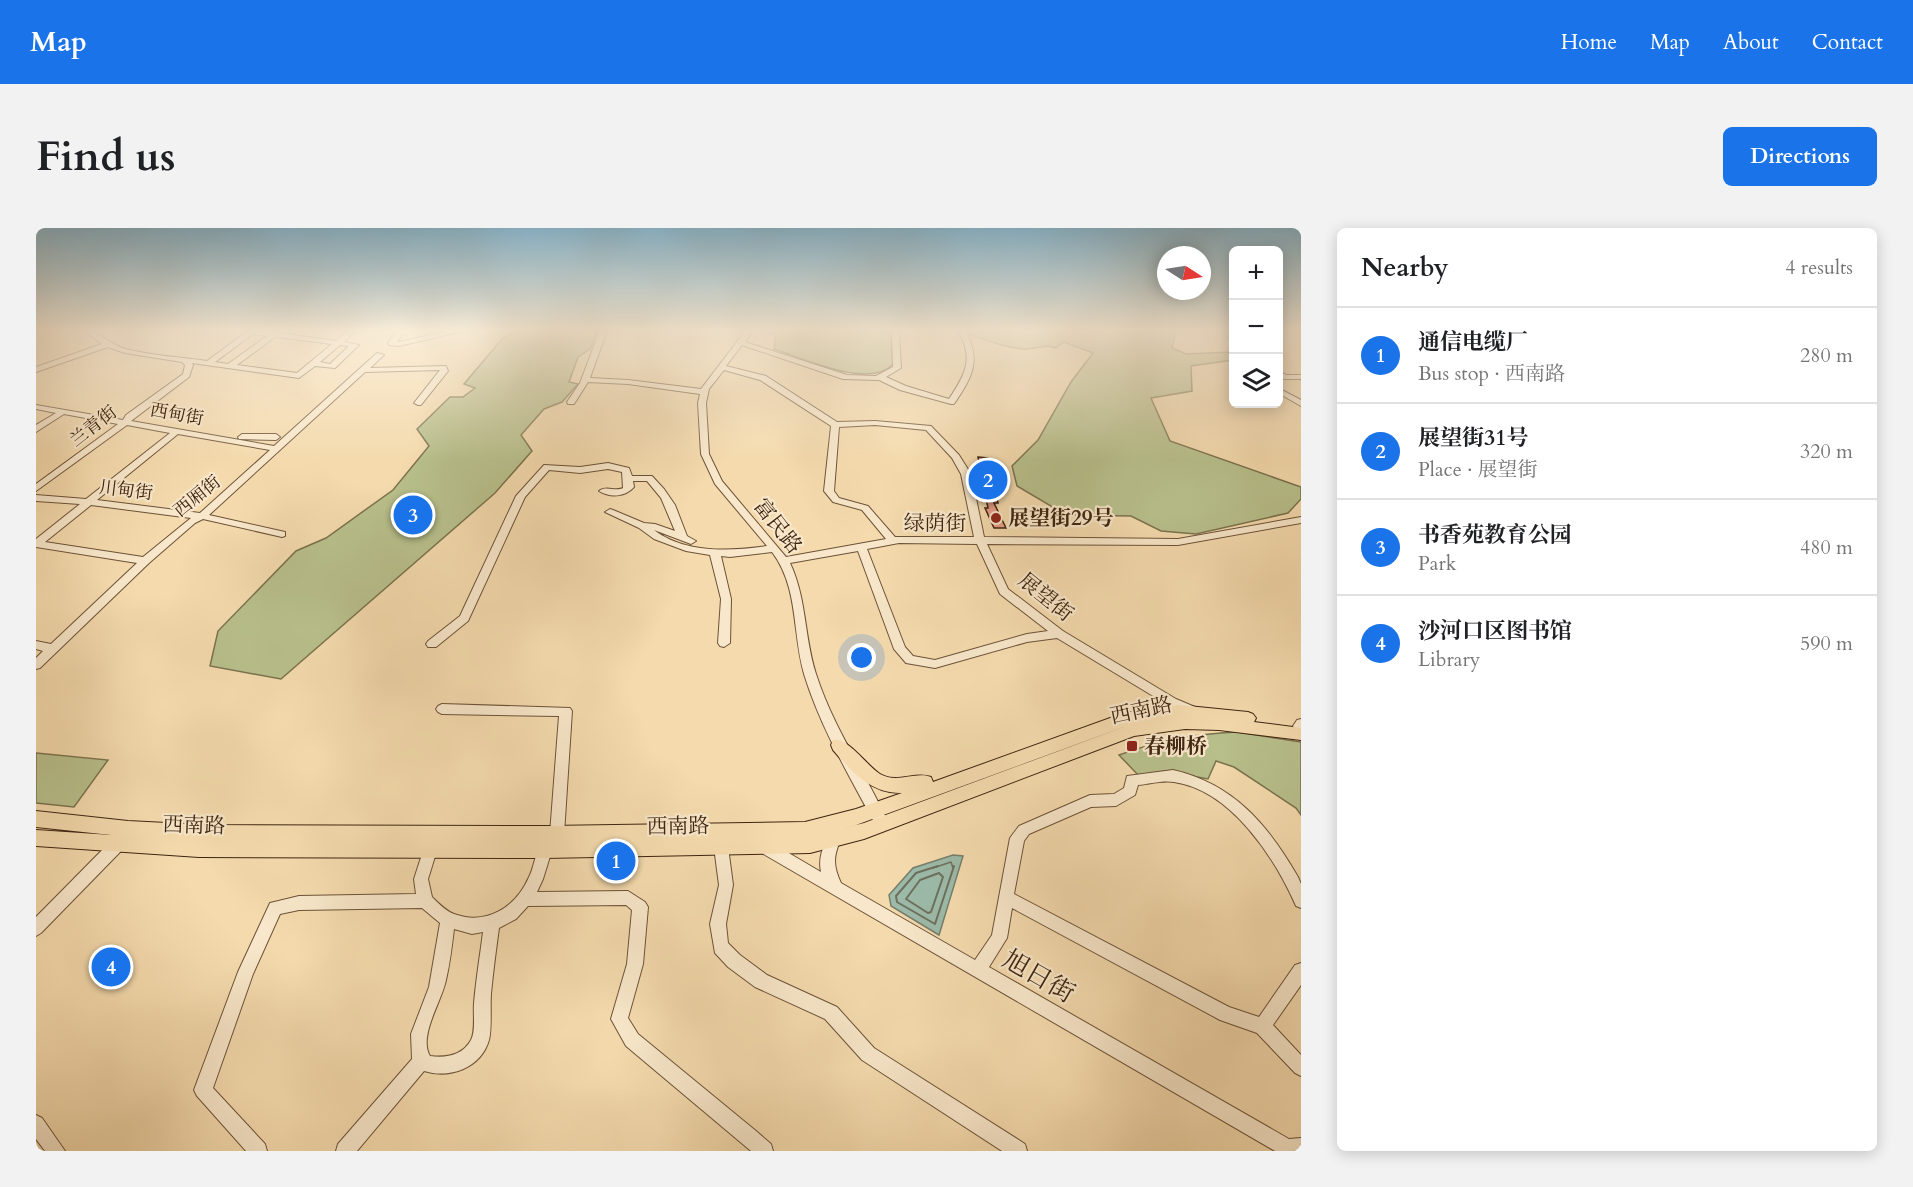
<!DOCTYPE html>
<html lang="en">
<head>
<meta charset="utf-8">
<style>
	:root { --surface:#fff; --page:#f2f2f2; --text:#202124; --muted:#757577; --line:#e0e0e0; --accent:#1a73e8 }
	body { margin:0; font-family:Cardo,"Noto Serif SC",serif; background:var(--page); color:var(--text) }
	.controls { position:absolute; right:18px; top:18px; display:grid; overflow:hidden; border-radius:9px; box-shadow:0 3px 15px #0003 }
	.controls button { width:54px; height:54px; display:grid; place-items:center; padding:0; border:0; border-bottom:2px solid var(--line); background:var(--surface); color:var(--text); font:30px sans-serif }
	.compass { position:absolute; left:1121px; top:18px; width:54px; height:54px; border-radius:50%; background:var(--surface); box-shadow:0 3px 15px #0003; rotate:102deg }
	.you { position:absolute; left:826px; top:430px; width:21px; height:21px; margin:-15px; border:4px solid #fff; border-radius:50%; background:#1a73e8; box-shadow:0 0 0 9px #1a73e833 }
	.badge { display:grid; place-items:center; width:39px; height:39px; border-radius:50%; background:var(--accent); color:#fff; font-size:20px; font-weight:700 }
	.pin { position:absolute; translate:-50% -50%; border:3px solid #fff; box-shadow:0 2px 6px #0006 }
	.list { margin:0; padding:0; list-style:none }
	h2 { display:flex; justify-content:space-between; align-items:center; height:78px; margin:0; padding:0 24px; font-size:26px }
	h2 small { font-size:20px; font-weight:400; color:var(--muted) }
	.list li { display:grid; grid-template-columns:39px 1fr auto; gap:18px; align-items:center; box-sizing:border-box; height:96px; padding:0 24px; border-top:2px solid var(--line) }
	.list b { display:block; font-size:22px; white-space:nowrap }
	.list p { margin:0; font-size:20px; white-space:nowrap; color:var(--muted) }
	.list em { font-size:20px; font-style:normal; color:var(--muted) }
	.icon { flex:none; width:33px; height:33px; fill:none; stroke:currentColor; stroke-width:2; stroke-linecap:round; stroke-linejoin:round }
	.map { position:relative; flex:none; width:1265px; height:923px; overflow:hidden; border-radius:9px }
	header { display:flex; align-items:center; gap:36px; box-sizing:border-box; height:84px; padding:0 30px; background:var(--accent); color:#fff }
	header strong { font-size:28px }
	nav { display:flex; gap:33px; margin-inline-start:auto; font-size:21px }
	.intro { display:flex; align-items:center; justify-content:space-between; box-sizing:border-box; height:144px; padding:0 36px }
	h1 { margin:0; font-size:42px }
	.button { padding:15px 27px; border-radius:9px; background:var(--accent); color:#fff; font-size:21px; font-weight:700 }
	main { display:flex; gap:36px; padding:0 36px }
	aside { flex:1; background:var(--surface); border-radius:9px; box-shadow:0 3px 15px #0003 }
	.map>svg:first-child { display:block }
</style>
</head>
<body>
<header>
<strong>Map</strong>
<nav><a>Home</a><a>Map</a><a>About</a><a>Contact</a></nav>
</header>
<div class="intro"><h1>Find us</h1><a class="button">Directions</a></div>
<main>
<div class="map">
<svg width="1265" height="923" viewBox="0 0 1265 923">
	<rect width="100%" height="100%" fill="#f4daad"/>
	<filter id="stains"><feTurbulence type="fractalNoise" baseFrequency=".00333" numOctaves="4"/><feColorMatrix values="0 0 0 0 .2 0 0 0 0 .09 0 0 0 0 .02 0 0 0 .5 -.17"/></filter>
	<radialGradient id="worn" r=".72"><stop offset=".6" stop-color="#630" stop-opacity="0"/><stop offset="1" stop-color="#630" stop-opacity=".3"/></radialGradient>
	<path fill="#b8c08c" stroke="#7b724e" stroke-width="1.5" d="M480,102L492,105L495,102H562L554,121L542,129L533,154L542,156L526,174L508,181L485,207L496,223L459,265L245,451L174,438L182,403L260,323L290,310L357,262L393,218L381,201L414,169H427L439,160L428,156L466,111Z
		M854,102L857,136C834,162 766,130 738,121L740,107L719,103Z
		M934,102H1140L1136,120L1150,126L1196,124L1197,132L1155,138L1156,163L1115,170L1134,213L1265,259V271L1252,285L1160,306L1125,303L1095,288L1030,287L981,258L976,238L1002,212L1035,154L1057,125L1028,114L1020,120C1009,115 999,122 988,121C970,120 950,112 933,106Z
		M1201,504L1265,514V587L1260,580L1198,539L1180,533L1172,551L1129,543L1104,549L1083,527C1124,512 1157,506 1201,504Z
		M0,525L72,532L38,579L0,575Z"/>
	<path fill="#9cbbaa" stroke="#767f6c" stroke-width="1.5" d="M917,627L927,628L903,707L855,678L853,667L877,640Z"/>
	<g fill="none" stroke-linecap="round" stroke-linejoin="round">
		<path stroke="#6d705d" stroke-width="1.5" d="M897,640L915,634L917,640"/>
		<path stroke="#6d705d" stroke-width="2" d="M902,638L880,645L860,668L861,674L899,696L918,638
			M903,645L907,649L895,684L892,685L870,671L884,652Z"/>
	</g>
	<path fill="#e99d88" stroke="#3e2510" stroke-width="1.5" d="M942,229L952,230L962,275H958L970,300H958L949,280H952Z"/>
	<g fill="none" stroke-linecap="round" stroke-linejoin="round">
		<g stroke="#6c5237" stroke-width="2">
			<path id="minor" d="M47,102C62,102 74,117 90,121C116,128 145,129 171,133L213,102L236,104L240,103L243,105L300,113L312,102H320L308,114L323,117L299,140L279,138L263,150L156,135L157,137L153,149L95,193L238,218L341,125L348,127L334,140L410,138L412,143L385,177H382L378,175L404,142L329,144L173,287L249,304V308L246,309L167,291L159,295L113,335L4,440L0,441V430L7,423L0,421V413L15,416L101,335L0,319V311L44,276L0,273V267L50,271L134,205L91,197L0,263V256L82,196L28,186L0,204V197L20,185L0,181V177L87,192L90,187L147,146L149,137L146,134L89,125L72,119L0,144V139L66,116ZM217,106L231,108L192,136L179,134ZM239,109L296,116L261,145L201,137ZM304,117L313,118L294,136L284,134ZM142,206L234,222L164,285L61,272ZM55,277L155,290L107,329L9,314Z
				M362,102H369L361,114H363L417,102H432L363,118L353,117L352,115Z
				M564,102H571L554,150L592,152L665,161L710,102H717L709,114L811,147L840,148L857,139L856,102H863L865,140L850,149L870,158L913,171C930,145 938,131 922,102H929C946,133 936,149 918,176H915L864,162L843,152L807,151L706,117L690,138L730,148L801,194L839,193L895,198L923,227L935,246L948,309L1142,311L1265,289V295L1142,317L951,316L972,361L1027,403L1140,471L1159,479L1161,482L1159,485L1155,487L1132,477L1021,410L991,414L899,440L870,435L858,421L822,323L754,335C771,371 768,409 780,446C797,499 827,541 850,590L848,594L843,596L838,594C812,546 784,498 768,446C756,404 763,360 736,324L694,329L685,328L695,371L694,415L688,419L684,418L682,415L685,371L674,327L650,323L618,311L603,300L569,284L574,281L577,282L608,295L619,296L639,303L625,270L611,253H597L598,259C589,269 574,270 563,263C570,257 579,264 587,260L586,244L572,241L544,245L513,242L489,269L432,393L400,419H392L390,416L392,413L424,388L480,268L508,237L544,239L572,235L593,240L596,248H616L628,261L639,277L651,308L660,313L655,316L618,302C650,326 694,323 731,318L679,256L665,226L662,175L664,166L592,156L552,154L538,176H532L531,174L544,155ZM688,142L724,152L795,198L788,263L797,274L826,282L850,311L750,329L686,253L673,226L670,175L673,161ZM839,197L890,202L916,230L925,246L938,309H859L832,278L803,270L798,263L803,199ZM863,315L941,316L964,366L1012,403L991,406L899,432L877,428L869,419L831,321Z
				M1183,102H1191L1198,107V113Z
				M1242,143L1250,147H1265V151H1248L1242,149Z
				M1242,160L1265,172V178L1242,165Z
				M206,206H240L244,209L240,212L203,211L202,209Z
				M406,476L534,480L536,483L528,606L526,610L521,612L516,610L514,606L523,488L406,486L402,484L400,481L402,478Z
				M1265,491V502H1259L1257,498L1261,492Z
				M1137,542C1198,556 1232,597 1262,649L1265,656V680L1260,678C1239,630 1195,562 1138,554C1127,552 1113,556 1102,557L1099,567L1080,578L1055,579L993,606L988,613L978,666L1193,779L1223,789L1259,737L1265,735V757L1237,797L1265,827V848L1259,845L1221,805L1184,792L976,680L971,710L953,739L1253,911L1265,910V923H1239L724,624L722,619L724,614L729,612L734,614L785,644C782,630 787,619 793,606L798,605L803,606L805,611C797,628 797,638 805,655L939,732L956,707L974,610L983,598L1054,567L1078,566L1088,560L1091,548Z
				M82,610L87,611L89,616L87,621L5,705L0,708V689L77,611Z
				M685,612L690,614L692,619L697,657L690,696L692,715L704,727L731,747L801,779L838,820L989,916L991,923H966L826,832L789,791L719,759L692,739L679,725L674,696L683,657L678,619L680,614Z
				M394,615L399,617L401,622L392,651L396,669C402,675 410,683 418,686C451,698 480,679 493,649C498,639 499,627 504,617L509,615L514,617L516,622L507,651L501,664L592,663L609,674L612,679L607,736L592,790L602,806L720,903L735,916L737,923H715L590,818L575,791L591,736L596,682L590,677L492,678L480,691L463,700C460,722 457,744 455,766C454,779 456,801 453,812C445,840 414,851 388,843L321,923H300L302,916L376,831L375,806L393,759L404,695L386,680L263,682L244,686L217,746L177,860L229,916L231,923H210L161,868L158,862L202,744L234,675L263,668L380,666L378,651L389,617ZM418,701L436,706L447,704C444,728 440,751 438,775C437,786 440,803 435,812C426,828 410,830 394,828C382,808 406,773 410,752C414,735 416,718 418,701Z
				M0,887L6,890L29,923H9L0,911Z"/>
		</g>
		<g stroke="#3e2510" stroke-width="2">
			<path id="major" d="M1142,477L1212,484L1217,486L1220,490L1218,494L1265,500V512L1183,502L1149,501L1098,508L828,611L774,625L509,630L163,629L0,618V602L75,607L0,599V583L92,593L170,597L512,598L769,594L820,581L866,565C835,566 815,543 797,522L795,517L797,512C811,508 831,538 844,546C861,556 879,543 895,549L897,554L1088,485ZM1096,496L828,595L773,609L820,597Z"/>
		</g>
		<use href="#minor" fill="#f8e7ca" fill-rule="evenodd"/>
		<use href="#major" fill="#f4daad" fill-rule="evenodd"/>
	</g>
	<linearGradient id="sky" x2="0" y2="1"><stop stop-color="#89b7cf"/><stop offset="0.44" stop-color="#faeeda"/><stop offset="1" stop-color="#faeeda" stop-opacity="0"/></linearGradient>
	<rect width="1265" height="232" fill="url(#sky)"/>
	<g fill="#8f2418" stroke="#f8e7ca" stroke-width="2">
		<circle cx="960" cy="290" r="6"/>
		<rect x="1090" y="512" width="12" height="12" rx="3"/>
	</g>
	<g text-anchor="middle" stroke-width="4.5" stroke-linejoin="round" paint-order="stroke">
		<g font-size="18" fill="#3e2510" stroke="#f8e7ca">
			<text transform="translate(141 186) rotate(10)" y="6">西甸街</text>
			<text transform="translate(57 198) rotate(-38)" y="6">兰青街</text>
			<text transform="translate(90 262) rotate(7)" y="6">川甸街</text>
			<text transform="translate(161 268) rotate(-39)" y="6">西厢街</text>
		</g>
		<g font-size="21" font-weight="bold" fill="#3e2510" stroke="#f8e7ca" text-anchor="start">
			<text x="972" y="297">展望街29号</text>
			<text x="1108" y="525">春柳桥</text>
		</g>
		<g font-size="21" fill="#3e2510" stroke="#f8e7ca">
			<text x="899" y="302">绿荫街</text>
			<text transform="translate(742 298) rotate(52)" y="7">富民路</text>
			<text transform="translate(1010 369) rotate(39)" y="7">展望街</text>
			<text transform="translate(1105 482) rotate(-12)" y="7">西南路</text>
			<text transform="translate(158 597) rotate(2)" y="7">西南路</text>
			<text transform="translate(642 598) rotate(-1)" y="7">西南路</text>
		</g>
		<g font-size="26" fill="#3e2510" stroke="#f8e7ca">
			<text transform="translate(1003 748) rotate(30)" y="9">旭日街</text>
		</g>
	</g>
	<rect width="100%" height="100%" filter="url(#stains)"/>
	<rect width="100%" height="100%" fill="url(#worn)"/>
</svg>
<div class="controls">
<button>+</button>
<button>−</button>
<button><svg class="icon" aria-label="layers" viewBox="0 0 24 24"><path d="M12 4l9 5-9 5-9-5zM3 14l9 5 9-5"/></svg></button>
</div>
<svg class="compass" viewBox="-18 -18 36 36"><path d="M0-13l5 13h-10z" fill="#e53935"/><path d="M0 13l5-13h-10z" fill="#757577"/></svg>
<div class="you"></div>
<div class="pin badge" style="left:580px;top:633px">1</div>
<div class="pin badge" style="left:952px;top:252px">2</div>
<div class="pin badge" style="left:377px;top:287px">3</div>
<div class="pin badge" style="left:75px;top:739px">4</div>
</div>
<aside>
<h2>Nearby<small>4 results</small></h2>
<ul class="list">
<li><span class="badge">1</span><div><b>通信电缆厂</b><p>Bus stop · 西南路</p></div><em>280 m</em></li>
<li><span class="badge">2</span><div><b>展望街31号</b><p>Place · 展望街</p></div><em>320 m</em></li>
<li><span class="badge">3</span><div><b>书香苑教育公园</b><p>Park</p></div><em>480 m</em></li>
<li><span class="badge">4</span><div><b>沙河口区图书馆</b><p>Library</p></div><em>590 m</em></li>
</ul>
</aside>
</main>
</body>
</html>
